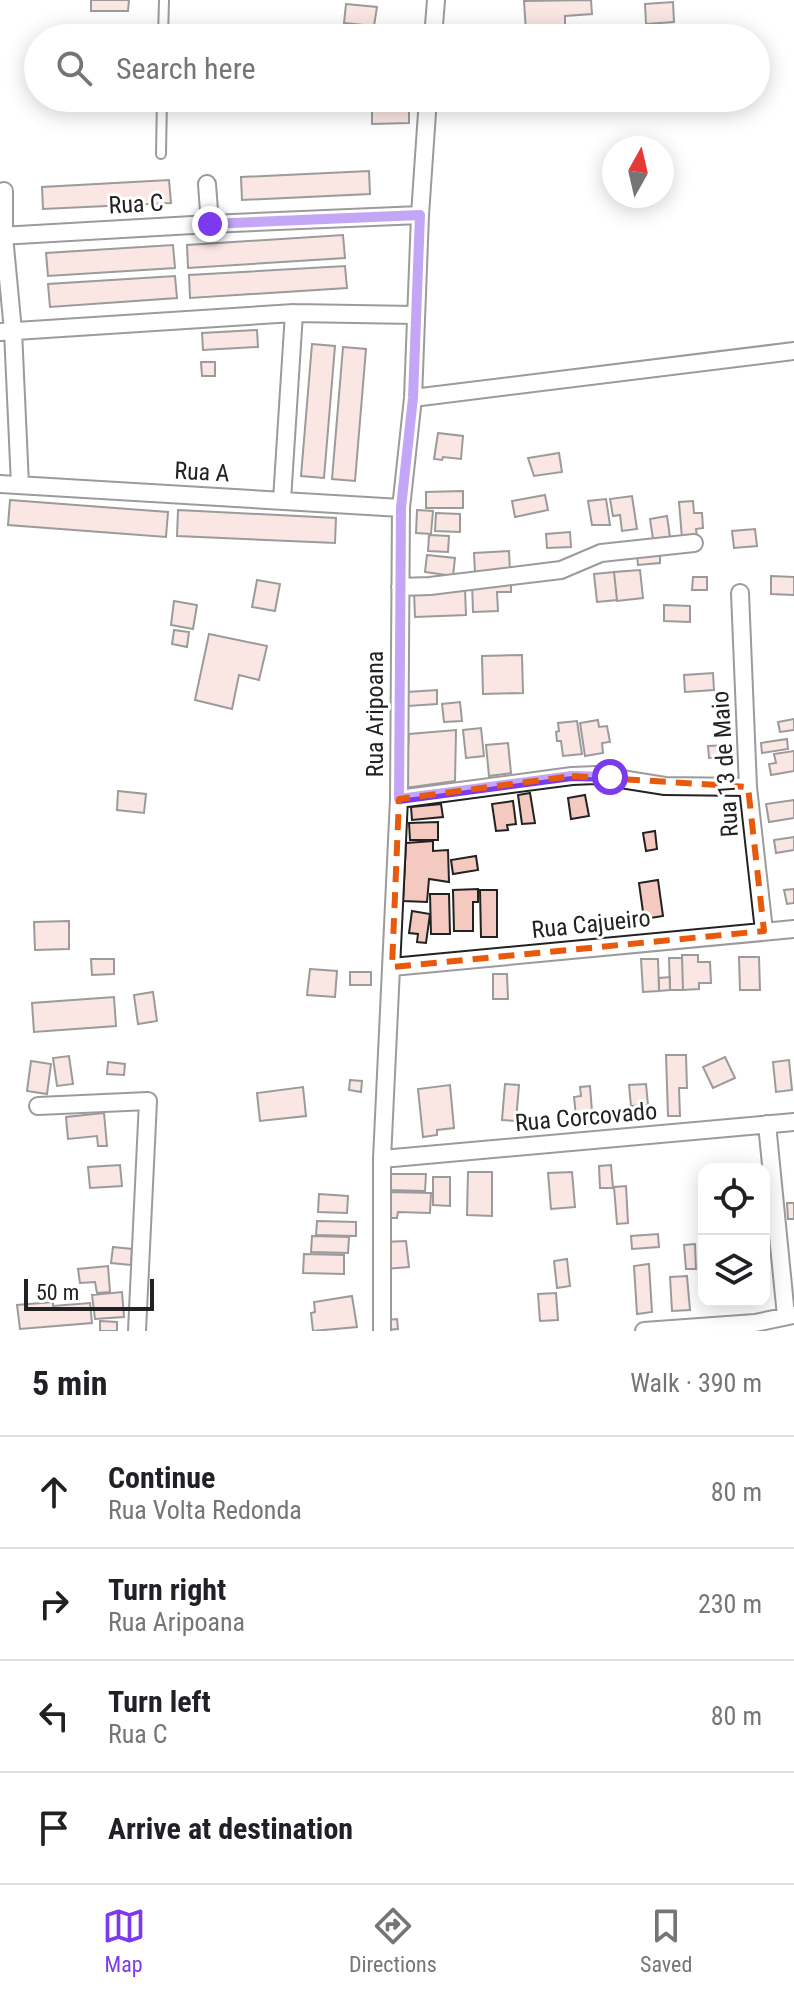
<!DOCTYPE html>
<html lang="en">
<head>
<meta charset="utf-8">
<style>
	:root { --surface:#fff; --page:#f2f2f2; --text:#202124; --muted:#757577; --line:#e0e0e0; --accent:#7c3aed }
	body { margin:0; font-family:"Roboto Condensed",sans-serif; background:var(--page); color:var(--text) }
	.controls { position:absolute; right:24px; bottom:24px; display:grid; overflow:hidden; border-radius:16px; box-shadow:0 4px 20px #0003 }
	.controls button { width:72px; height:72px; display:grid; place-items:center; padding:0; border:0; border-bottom:2px solid var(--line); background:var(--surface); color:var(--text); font:40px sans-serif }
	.compass { position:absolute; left:602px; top:136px; width:72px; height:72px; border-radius:50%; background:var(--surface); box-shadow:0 4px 20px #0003; rotate:8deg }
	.scale { position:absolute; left:24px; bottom:20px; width:130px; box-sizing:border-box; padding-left:8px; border:4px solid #222; border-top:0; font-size:22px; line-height:28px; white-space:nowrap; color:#222; -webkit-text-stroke:6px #fff; paint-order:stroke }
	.stop { position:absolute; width:24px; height:24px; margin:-18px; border:6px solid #7c3aed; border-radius:50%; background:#fff }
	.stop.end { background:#7c3aed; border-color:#fff; box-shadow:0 2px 8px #0008 }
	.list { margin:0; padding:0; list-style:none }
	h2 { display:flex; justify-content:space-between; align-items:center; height:104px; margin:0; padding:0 32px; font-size:34px }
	h2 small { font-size:26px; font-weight:400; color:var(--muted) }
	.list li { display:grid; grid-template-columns:52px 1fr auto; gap:24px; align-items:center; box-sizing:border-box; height:112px; padding:0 32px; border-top:2px solid var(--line) }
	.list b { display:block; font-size:30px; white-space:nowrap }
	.list p { margin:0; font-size:26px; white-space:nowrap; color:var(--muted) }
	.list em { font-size:26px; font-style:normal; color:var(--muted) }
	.icon { flex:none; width:44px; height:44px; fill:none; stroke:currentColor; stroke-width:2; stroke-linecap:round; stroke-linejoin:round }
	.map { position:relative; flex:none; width:794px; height:1331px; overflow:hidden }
	.search { position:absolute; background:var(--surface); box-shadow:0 4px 20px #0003; left:24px; right:24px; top:24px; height:88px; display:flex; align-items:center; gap:20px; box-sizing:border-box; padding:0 28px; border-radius:44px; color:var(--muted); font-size:30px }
	.sheet { height:552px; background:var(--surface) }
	nav { display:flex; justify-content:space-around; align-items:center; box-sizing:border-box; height:112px; border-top:2px solid var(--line); background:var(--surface); font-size:22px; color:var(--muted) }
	nav a { display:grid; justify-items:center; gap:4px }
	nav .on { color:var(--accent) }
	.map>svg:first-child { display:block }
</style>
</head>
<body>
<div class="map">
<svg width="794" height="1331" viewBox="0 0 794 1331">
	<rect width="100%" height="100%" fill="#fff"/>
	<path fill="#f3c9c0" stroke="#222" stroke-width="2" d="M91,0H129L128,11H91Z
		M591,0L592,14L565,16V28L526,31L524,1Z
		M673,2L674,22L646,24L645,4Z
		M346,4L377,7L374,26L344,23Z
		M241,27L242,38H218V29Z
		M267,29L268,38H246V30Z
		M372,106H409V123L372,124Z
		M369,171L370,194L242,200L241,177Z
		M169,180L171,203L43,209L42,187Z
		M343,235L345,258L188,268L187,245Z
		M173,245L175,268L48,276L46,253Z
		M345,266L347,288L190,298L189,275Z
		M175,276L177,298L50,307L48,284Z
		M257,330L258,347L203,350L202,333Z
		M312,344L335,346L324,478L301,476Z
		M343,347L366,349L355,481L332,479Z
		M201,362H215V376H202Z
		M438,433L463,436L461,459L443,457L442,460L434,459Z
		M559,453L562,472L534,476L528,458Z
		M463,491V508H426V492Z
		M545,495L548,510L515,517L512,501Z
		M632,496L637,529L622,531L620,515L613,516L610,499Z
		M606,499L610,525H592L588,501Z
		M10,500L168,512L166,537L8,525Z
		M693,501L694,513H702L703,528L696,529L697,536L682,538L679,502Z
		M178,510L336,518L335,543L177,536Z
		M417,510L433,511L431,534L416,533Z
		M436,513L460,514V532L435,531Z
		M667,516L670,537L653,539L650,519Z
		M755,529L757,546L734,548L732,531Z
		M570,532L571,547L547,548L546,534Z
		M429,535L449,536L448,552L428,551Z
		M509,551L510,572L475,573L474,553Z
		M660,554V563L638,565L637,556Z
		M427,555L455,558L453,576L425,572Z
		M640,570L643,598L617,601L614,572Z
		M614,572L617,600L597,602L594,574Z
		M771,576L794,577V595L771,594Z
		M693,577H707V590H692Z
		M257,580L280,584L275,611L252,607Z
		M511,581V592H497L498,611L473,612L472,583Z
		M465,589L466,615L415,617L414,591Z
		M174,601L197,605L193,629L171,625Z
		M664,605L690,606V622L664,621Z
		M174,630L189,632L187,647L172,644Z
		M209,634L267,646L259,680L239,675L232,709L195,700Z
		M522,655L523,693L483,694L482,656Z
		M713,673L714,690L685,692L684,675Z
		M437,690V704L408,706L407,692Z
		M460,702L462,721L444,722L442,704Z
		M794,719V730L780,732L778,722Z
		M598,720L599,727L607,726L610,742L602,743L603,753L585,756L580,723Z
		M577,721L582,754L563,756L561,741H557L556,732L559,731L558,723Z
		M481,728L484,756L466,758L463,730Z
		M456,730L455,781L405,788L409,734Z
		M787,739L788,749L762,753L761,743Z
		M508,743L511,773L489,776L486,745Z
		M730,745L731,757L709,758L708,746Z
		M794,751V771L771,775L769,764L776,763L774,754Z
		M118,791L146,794L144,813L117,810Z
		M530,793L535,823L522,824L518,795Z
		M585,795L589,816L571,819L568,798Z
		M794,800V818L769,822L766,804Z
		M513,801L516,824L507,825L508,830L496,831L492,804Z
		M441,804L443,817L412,820L411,807Z
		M438,822V840H410L409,823Z
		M655,831L657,849L646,851L643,833Z
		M794,837V850L776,853L774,840Z
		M433,841V851L448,850L449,882L429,879L427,902L403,901L406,843Z
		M476,856L478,870L453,874L451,860Z
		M658,880L663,916L644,919L639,883Z
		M478,889V902H473V931H454L453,890Z
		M794,889V903L787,904L784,890Z
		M480,890H497V937H481Z
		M430,894H449L450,934H431Z
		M412,911L430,914L426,943L417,942L418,934L409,933Z
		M69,921V949L35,950L34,922Z
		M682,955H698V962H710L711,983H699V989L683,990Z
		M739,957H759L760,990H740Z
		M669,958H682L683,990H670Z
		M91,959H114V974L92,975Z
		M641,959H658L659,991L643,992Z
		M310,969L337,971L335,997L307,995Z
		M350,972H371V985H350Z
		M493,974H507L508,999H493Z
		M670,977V990L659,991V978Z
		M153,992L157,1021L138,1024L134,995Z
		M114,997L116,1026L34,1032L32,1003Z
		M666,1055H686L687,1088H679L680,1116H668Z
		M69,1056L73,1084L57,1086L53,1058Z
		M725,1057L735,1078L713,1088L703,1067Z
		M789,1060L792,1090L776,1092L773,1062Z
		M31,1061L51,1064L47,1094L27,1091Z
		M108,1062L125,1064L124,1075L107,1074Z
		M350,1080L362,1081L361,1092L349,1090Z
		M505,1084L519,1085L516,1121L502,1120Z
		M646,1084L648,1105L631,1106L629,1085Z
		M450,1085L454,1128L437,1130V1135L423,1137L418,1089Z
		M590,1086L593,1124L577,1126L574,1097L581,1096L580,1087Z
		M303,1087L306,1116L260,1121L257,1093Z
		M104,1113L107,1146H98L97,1136L68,1139L66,1117Z
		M120,1165L122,1186L90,1188L88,1167Z
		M611,1165L613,1188H600L599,1166Z
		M468,1172H492V1216L467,1215Z
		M572,1172L575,1207L551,1209L548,1173Z
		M389,1174H426L425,1191L388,1190Z
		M433,1177H450V1206L433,1205Z
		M626,1186L628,1223L617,1224L614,1187Z
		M388,1192L431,1193L430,1213L398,1212L397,1218H388Z
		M319,1194L348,1196L347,1213L318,1212Z
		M787,1203H794V1219H788Z
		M317,1221L356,1222V1236L316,1235Z
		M658,1234L659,1247L632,1249L631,1236Z
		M312,1236L349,1237L348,1253L311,1252Z
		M406,1241L409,1267L385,1269L383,1242Z
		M695,1244L696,1269H686L684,1245Z
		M113,1247L132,1249L131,1265L111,1263Z
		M304,1254L344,1255V1274L303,1273Z
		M567,1259L570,1286L557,1288L554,1261Z
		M649,1264L652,1312L637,1314L634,1266Z
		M108,1266L110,1292L97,1293L95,1282L80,1283L78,1269Z
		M687,1276L690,1310L672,1311L670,1277Z
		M122,1292L124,1317L95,1319L92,1295Z
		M556,1293L558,1320L540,1321L538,1294Z
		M352,1296L357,1327L313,1331L311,1313L315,1312L314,1302Z
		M53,1302V1306L90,1303L92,1323L20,1329L17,1305Z
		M397,1319L398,1329L387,1330L386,1320Z
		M100,1321L117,1322V1331H100Z"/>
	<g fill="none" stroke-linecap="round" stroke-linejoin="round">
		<g stroke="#222" stroke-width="12">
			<path id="lane" d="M163,38L164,0
				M161,154L162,98"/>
		</g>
		<g stroke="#222" stroke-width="20">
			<path id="street" d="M433,38L436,0
				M207,184L210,224
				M4,191V236L13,331L20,485
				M0,236L210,224L420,215
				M0,332L294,313L415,315
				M413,398L794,351
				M0,484L401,508
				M282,500L294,313
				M400,587L430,586L561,570L601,553L694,543
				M740,593L748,787L764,931
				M399,799L572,776L596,775L665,786L748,787
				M392,967L794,929
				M38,1106L148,1101L137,1331
				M767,1124L786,1316
				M382,1159L794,1122
				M382,1331V1159L399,799L401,508L413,398L420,215L428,98
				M644,1331L755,1323L793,1315"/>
		</g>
		<use href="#lane" stroke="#fff" stroke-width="8"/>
		<use href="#street" stroke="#fff" stroke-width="16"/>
	</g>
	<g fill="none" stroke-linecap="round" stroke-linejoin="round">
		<path stroke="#7c3aed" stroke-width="10" d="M210,224L420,215L413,398L401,508L399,799L572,776L610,777"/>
	</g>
	<path d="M0 0H794V1331H0ZM572,776L748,787L764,931L392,967L399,799Z" fill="#fff" fill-opacity=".55" fill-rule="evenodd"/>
	<path fill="none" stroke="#e8590c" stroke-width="6" stroke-dasharray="16 10" stroke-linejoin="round" d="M572,776L748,787L764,931L392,967L399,799Z"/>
	<g text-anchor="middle" stroke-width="6" stroke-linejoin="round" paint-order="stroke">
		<g font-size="24" fill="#222" stroke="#fff">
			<text transform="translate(136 204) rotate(-3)" y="8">Rua C</text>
			<text transform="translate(202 472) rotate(3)" y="8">Rua A</text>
			<text transform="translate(375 714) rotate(-90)" y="8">Rua Aripoana</text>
			<text transform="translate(725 764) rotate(-94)" y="8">Rua 13 de Maio</text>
			<text transform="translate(591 924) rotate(-6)" y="8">Rua Cajueiro</text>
			<text transform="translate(586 1117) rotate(-5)" y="8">Rua Corcovado</text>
		</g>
	</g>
</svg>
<div class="controls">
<button><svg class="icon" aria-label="locate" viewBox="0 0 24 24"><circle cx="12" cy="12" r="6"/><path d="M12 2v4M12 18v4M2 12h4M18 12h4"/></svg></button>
<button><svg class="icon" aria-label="layers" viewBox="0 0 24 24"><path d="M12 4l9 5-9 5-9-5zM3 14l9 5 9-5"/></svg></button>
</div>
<svg class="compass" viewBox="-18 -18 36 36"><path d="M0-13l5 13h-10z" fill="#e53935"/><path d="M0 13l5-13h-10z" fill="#757577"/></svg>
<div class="scale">50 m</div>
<div class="stop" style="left:610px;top:777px"></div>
<div class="stop end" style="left:210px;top:224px"></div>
<div class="search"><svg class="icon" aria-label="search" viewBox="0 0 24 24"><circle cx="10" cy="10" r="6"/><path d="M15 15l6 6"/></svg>Search here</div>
</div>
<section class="sheet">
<h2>5 min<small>Walk · 390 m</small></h2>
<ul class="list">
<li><svg class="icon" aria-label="ahead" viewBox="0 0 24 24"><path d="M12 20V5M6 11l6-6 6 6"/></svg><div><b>Continue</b><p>Rua Volta Redonda</p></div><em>80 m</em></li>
<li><svg class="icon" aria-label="right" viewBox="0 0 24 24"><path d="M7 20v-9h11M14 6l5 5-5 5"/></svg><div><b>Turn right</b><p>Rua Aripoana</p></div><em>230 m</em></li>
<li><svg class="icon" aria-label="left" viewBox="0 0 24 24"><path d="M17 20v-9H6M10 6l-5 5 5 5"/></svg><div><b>Turn left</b><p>Rua C</p></div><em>80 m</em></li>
<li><svg class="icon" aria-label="arrive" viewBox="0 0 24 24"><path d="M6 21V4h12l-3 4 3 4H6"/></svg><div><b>Arrive at destination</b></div></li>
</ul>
</section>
<nav>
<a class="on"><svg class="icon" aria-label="map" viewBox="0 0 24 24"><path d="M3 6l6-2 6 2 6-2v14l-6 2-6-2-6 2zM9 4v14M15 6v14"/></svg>Map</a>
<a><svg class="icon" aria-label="directions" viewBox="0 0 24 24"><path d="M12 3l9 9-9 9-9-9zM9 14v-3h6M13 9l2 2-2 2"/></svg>Directions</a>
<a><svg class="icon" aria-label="saved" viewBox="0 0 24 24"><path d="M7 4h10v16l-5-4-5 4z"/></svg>Saved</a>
</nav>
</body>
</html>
